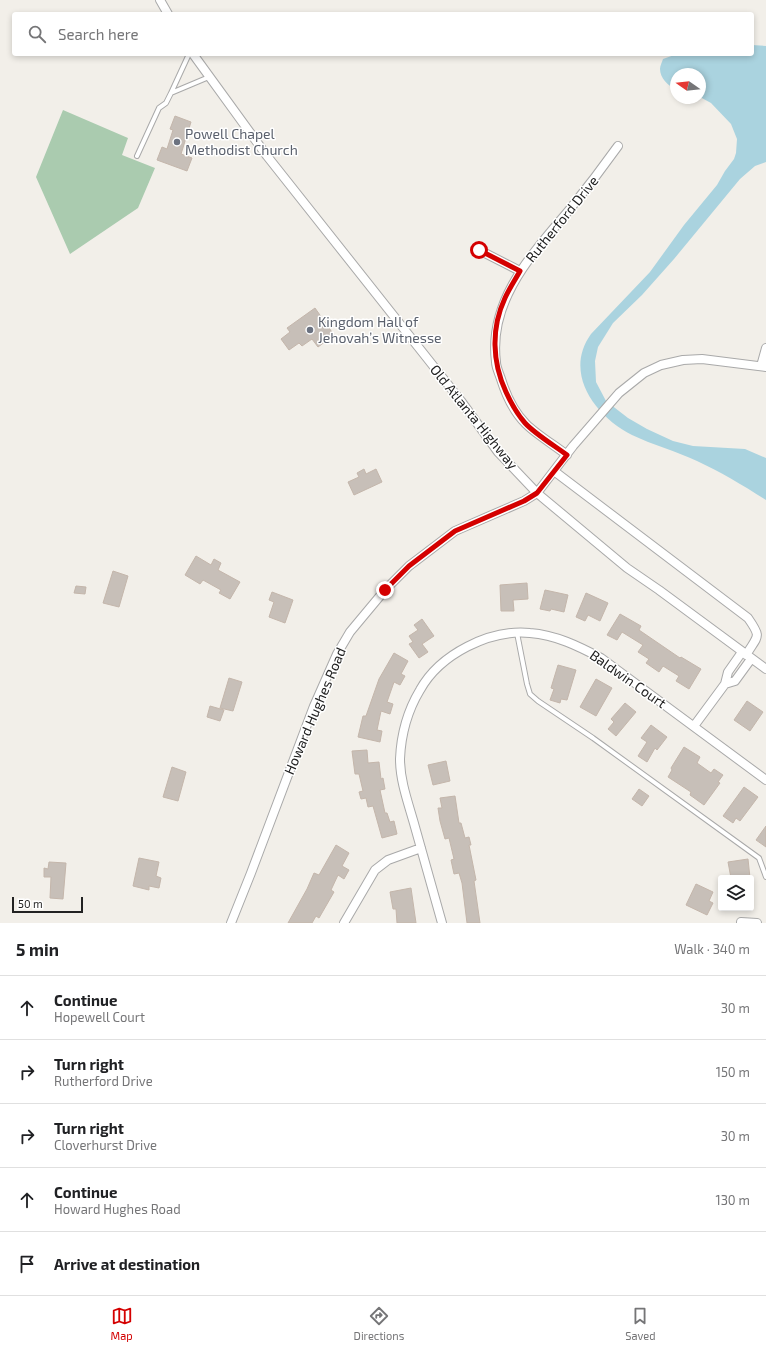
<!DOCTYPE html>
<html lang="en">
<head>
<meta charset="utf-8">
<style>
	:root { --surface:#fff; --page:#f2f2f2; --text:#202124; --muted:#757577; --line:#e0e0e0; --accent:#d40000 }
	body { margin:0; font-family:"Exo 2",sans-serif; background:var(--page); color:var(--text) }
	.controls { position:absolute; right:12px; bottom:12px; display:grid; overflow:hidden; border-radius:4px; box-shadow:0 2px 6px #0003 }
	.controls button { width:36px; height:36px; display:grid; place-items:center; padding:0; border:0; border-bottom:1px solid var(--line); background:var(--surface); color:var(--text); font:20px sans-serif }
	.compass { position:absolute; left:670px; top:68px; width:36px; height:36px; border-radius:50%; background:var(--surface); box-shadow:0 2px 6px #0003; rotate:284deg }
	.scale { position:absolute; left:12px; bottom:10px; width:71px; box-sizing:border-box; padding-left:4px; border:2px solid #222; border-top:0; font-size:11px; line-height:14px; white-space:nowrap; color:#222; -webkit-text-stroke:3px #fff; paint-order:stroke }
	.stop { position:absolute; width:12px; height:12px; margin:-9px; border:3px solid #d40000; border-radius:50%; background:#fff }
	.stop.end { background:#d40000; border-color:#fff; box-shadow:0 1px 4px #0008 }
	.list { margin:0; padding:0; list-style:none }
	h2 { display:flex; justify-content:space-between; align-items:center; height:52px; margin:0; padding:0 16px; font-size:17px }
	h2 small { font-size:13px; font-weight:400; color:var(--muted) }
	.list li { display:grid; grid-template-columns:26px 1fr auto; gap:12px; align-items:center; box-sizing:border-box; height:64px; padding:0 16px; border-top:1px solid var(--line) }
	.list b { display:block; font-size:15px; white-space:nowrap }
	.list p { margin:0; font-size:13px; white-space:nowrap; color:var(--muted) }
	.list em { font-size:13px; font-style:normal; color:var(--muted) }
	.icon { flex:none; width:22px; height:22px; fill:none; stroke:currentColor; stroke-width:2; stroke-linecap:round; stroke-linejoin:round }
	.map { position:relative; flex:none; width:766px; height:923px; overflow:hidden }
	.search { position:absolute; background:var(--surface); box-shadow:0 2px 6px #0003; left:12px; right:12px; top:12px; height:44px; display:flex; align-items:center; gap:10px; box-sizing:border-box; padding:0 14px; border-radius:4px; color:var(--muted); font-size:15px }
	.sheet { height:372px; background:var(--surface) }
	nav { display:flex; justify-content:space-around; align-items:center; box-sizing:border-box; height:56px; border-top:1px solid var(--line); background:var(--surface); font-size:11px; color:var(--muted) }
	nav a { display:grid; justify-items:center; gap:2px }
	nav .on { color:var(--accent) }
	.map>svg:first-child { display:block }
</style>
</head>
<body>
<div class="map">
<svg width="766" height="923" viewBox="0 0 766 923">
	<rect width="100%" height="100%" fill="#f2efe9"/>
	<path fill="#aacbaf" d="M63,110L128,138L122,155L155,168L138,208L70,254L36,177Z"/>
	<path fill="#aad3df" d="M752,45L766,46V162L755,166L740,179L674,259L642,295L613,323L598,347L595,361L596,382L606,401L628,418L647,429L673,441L693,446L745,449L766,458V500C744,486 721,472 697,461C676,451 653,445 632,435C595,416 563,373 591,334L650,272L684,225L717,185L725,171L734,159L736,153L737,139L731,124L711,103L700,97V74H676V89C668,86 660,78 660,69C660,66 662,62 663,59L677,54H752Z"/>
	<path fill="#c7bfb8" stroke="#c4b6ab" d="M175,116L191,122L181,154L192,158L187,171L157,160L162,147L167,149L173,130L170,129Z
		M315,308L334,335L318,347L312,339L302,346L299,343L289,350L281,339L290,332L287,328Z
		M364,469L366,474L376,469L382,482L354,495L348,482L359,477L357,473Z
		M196,556L211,565L214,559L221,563L218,570L240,582L230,599L219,593L221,590L203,580L200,584L185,575Z
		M113,571L128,576L119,607L103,603Z
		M527,583L528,599L513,600L514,611H501L500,585Z
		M76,586L86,587L85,594L74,593Z
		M545,590L568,595L564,612L551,609L550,611L540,609Z
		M272,592L293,600L285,623L269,617L274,602L269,600Z
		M586,593L608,603L600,621L588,615L585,621L576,617Z
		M620,614L641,626L639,630L680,658L681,657L701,669L689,689L676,681L679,676L663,666L659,672L646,663L649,659L638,652L643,645L622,632L617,640L607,635Z
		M422,619L434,636L422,644L428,652L419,658L409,644L413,642L409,636L418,630L414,625Z
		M394,653L408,661L401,674L405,676L400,685L394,682L387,702L393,704L390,714L381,711L377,730L382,731L380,742L358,737L363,716H366L379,679Z
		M558,665L576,670L567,700L561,699L560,703L550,700L554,689L551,688Z
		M229,678L242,682L233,711L220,708Z
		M596,679L612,688L596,716L580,707Z
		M747,701L763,712L750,731L734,720Z
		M625,703L636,712L616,736L608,729L614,722L611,719Z
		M210,706L224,710L220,721L207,717Z
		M651,725L667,737L657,750L655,748L647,762L638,756L647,742L641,738Z
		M684,747L700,757L697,763L711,773L714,769L723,775L718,782L720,783L704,805L690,795L691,792L668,777L672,770L671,768Z
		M367,750L368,763L379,762L381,779L383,778L385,789L380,790L385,813H387L390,822L394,821L397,834L382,838L373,806L368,807L366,798L361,799L359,792L363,791L359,774H355L352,751Z
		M446,761L450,781L433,785L428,765Z
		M172,767L186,772L178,801L163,797Z
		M744,787L758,797L740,821L736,818L733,823L723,816Z
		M639,789L649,796L642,806L632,799Z
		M455,796L459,823H461L465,838L469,837L471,845H469L476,880L474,881L480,923H467L462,883L459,873L454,874L451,860L454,859L449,838L445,839L440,821L438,808H442L440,798Z
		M766,826V847L756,840Z
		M336,845L349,853L342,866L349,870L344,879L338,875L331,890L334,892L319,918L316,916L312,923H288L307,889L314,873L319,875Z
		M139,858L159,862L156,876L161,878L159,888L149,886V890L133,886Z
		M748,859L750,878H731L728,862Z
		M49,862L66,863L63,899L50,898L51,877H44V868L48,869Z
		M696,884L713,892L709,901L713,903L707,915L686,905Z
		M411,888L416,923H397L396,909H393L390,892Z"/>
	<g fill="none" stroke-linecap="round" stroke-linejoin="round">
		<g stroke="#a9a9a9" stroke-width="6">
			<path id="service" d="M171,93L189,54
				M137,156L159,108L166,103L171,93L209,77
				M517,633L527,684L530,694L538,701L593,738L759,858L766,877"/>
		</g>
		<g stroke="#a9a9a9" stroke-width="10">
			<path id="minor" d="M160,0L168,14
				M193,54L267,156L461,401L498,452L537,493L627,568L659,590L766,669
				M479,250L520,271
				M761,366L766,348
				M567,455C554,445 536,434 526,424C514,412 506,395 501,379C499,373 496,367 496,362C488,299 534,252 570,209C587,188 603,167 618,146
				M554,471L748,618C762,638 758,635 746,655
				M725,684L735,681L751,659
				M694,726L725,684L728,672L742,652
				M741,922L757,923
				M231,923L251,873L314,706L337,654L350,632L385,590L409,566L455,531L524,501L537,493L573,446L619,393L644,373L661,365L683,360L702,359L766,367
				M344,923L375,870L388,860L421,848
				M442,923C433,891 424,859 415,827C409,805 400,782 400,759C401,735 408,710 420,690C440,654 490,629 530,633C556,635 578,646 601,658L766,780"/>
		</g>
		<use href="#service" stroke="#fff" stroke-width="4"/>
		<use href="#minor" stroke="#fff" stroke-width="8"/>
	</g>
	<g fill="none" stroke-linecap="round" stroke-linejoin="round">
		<path stroke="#d40000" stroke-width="5" d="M385,590L409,566L455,531L524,501L537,493L567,455C555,446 535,434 525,423C517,414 511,403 506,392C492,362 491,328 505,298C509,289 515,280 520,271L479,250"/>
	</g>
	<g fill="#6b7280" stroke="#fff" stroke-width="1.5">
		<circle cx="177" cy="142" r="4"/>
		<circle cx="310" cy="330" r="4"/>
	</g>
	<g text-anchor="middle" stroke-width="3" stroke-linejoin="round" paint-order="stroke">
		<g font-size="14" fill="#5b616d" stroke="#fff" text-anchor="start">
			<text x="185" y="139">Powell Chapel<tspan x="185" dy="16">Methodist Church</tspan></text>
			<text x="318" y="327">Kingdom Hall of<tspan x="318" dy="16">Jehovah’s Witnesse</tspan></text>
		</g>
		<g font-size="14" fill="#222" stroke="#fff">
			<text transform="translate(562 219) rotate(-51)" y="5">Rutherford Drive</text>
			<text transform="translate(474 417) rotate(51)" y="5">Old Atlanta Highway</text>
			<text transform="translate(628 679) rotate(35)" y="5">Baldwin Court</text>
			<text transform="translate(315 711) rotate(-67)" y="5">Howard Hughes Road</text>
		</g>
	</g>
</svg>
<div class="controls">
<button><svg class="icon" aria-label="layers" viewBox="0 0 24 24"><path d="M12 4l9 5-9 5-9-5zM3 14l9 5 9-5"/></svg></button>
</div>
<svg class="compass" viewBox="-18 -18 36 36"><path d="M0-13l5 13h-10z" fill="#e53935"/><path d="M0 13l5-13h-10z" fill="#757577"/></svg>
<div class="scale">50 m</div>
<div class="stop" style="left:479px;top:250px"></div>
<div class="stop end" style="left:385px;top:590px"></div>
<div class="search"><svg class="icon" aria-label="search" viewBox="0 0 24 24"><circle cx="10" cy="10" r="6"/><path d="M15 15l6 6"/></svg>Search here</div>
</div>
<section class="sheet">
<h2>5 min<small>Walk · 340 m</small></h2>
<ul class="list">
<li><svg class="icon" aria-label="ahead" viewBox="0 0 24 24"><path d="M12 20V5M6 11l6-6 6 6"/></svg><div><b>Continue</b><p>Hopewell Court</p></div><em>30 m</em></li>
<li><svg class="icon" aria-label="right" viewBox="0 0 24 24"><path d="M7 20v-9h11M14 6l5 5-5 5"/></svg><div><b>Turn right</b><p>Rutherford Drive</p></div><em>150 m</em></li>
<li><svg class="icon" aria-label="right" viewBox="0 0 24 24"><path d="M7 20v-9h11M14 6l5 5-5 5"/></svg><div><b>Turn right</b><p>Cloverhurst Drive</p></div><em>30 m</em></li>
<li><svg class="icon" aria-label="ahead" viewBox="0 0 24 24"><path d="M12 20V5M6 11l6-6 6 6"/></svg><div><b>Continue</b><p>Howard Hughes Road</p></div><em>130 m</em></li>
<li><svg class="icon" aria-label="arrive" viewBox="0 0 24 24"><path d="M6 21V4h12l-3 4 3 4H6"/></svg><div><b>Arrive at destination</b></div></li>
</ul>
</section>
<nav>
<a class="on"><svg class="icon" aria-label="map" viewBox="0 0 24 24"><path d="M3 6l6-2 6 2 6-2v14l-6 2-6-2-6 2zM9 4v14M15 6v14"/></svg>Map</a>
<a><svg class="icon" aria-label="directions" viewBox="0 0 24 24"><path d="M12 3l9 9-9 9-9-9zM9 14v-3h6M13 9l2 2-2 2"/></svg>Directions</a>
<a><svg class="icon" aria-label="saved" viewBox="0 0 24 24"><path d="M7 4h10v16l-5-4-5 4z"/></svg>Saved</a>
</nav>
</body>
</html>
